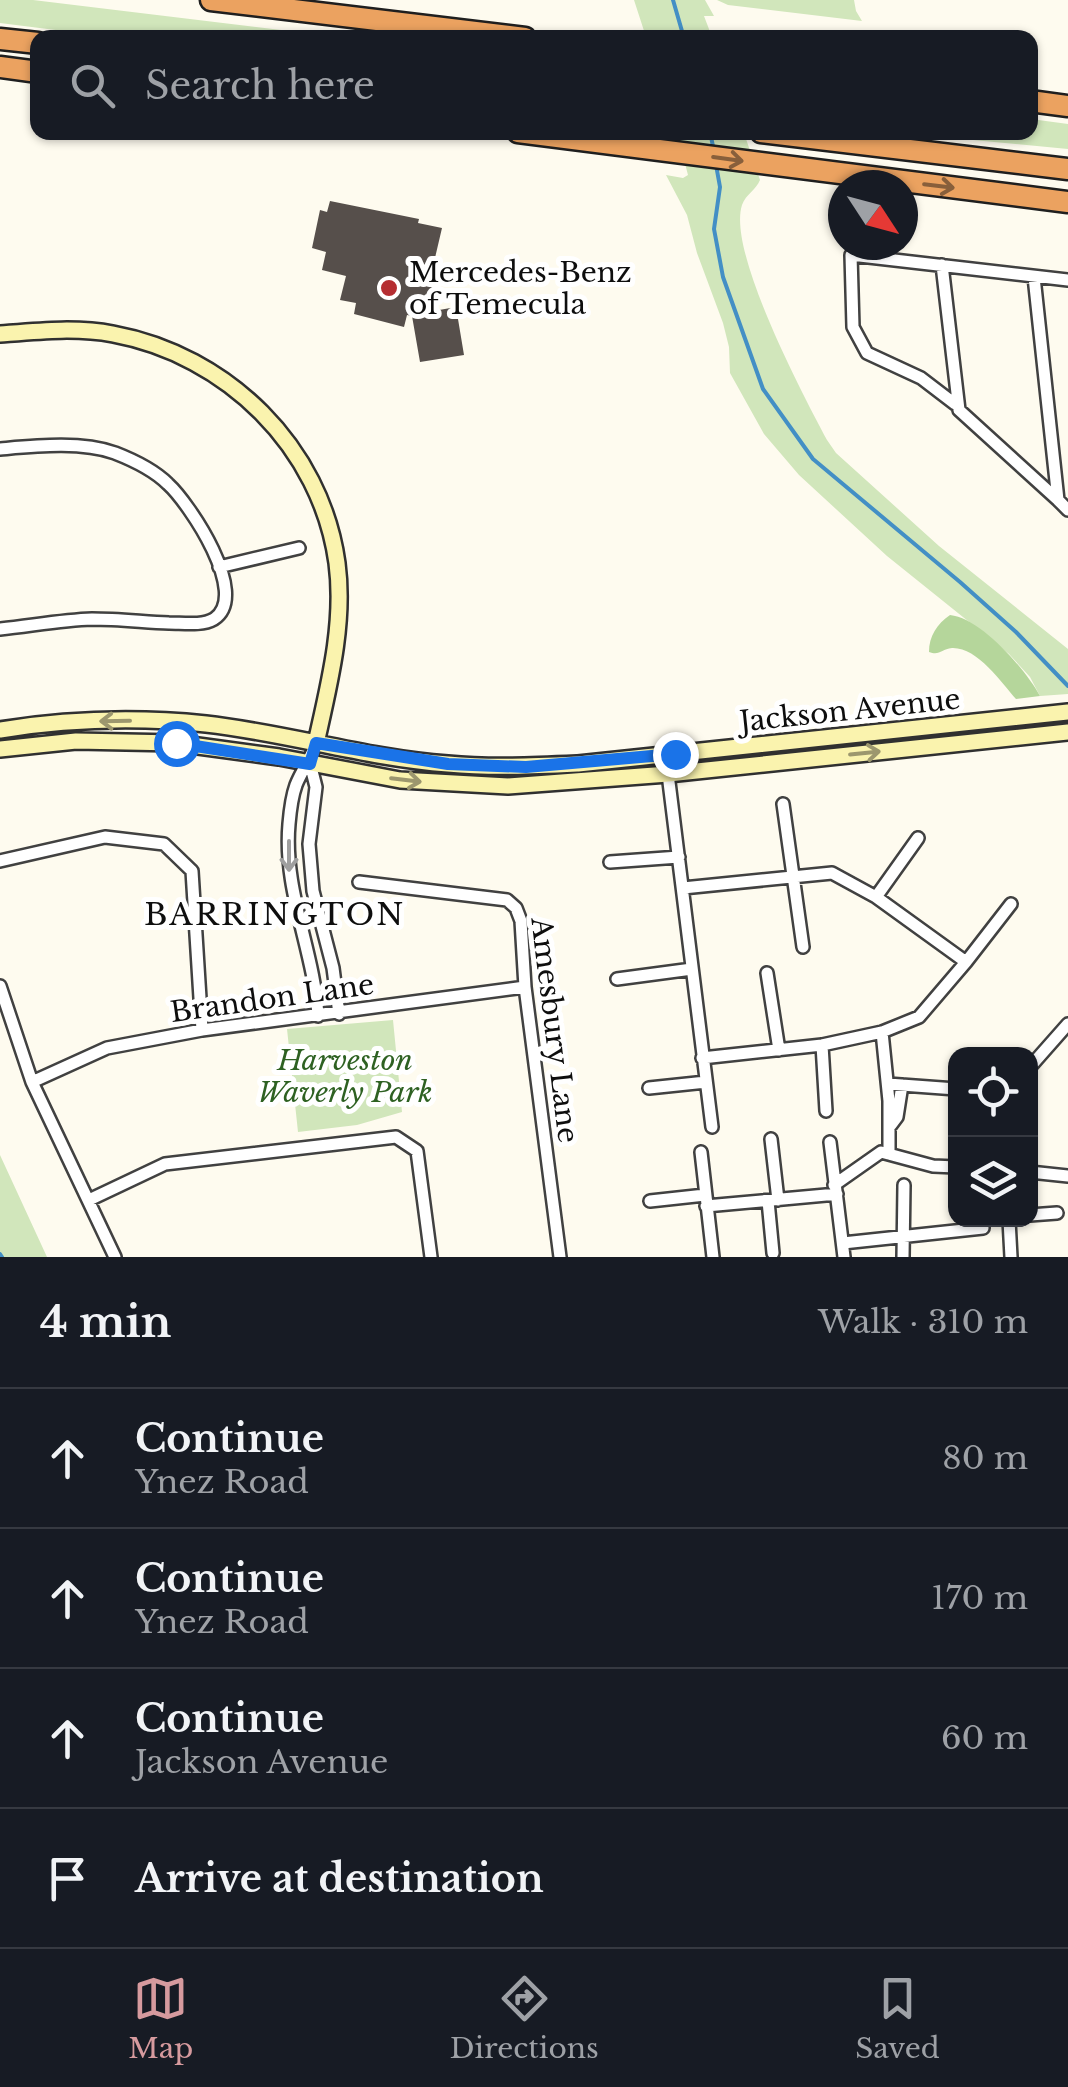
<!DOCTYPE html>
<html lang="en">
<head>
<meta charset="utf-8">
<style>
	:root { --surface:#171b24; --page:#242831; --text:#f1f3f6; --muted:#9ea1a6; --line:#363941; --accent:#d69a9e }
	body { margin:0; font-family:"Libre Baskerville",serif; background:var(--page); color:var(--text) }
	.controls { position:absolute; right:30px; bottom:30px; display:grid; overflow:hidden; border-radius:20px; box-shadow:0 2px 8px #0004 }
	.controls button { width:90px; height:90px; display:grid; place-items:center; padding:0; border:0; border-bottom:2px solid var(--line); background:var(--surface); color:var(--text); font:50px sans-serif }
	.compass { position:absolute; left:828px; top:170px; width:90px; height:90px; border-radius:50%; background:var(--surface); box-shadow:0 2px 8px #0004; rotate:126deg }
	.stop { position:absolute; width:30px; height:30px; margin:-22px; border:8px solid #1a73e8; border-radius:50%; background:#fff }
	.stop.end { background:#1a73e8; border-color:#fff; box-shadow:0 2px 10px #0008 }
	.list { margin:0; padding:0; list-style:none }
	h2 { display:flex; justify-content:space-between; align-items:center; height:130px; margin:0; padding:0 40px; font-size:42px }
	h2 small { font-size:32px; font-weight:400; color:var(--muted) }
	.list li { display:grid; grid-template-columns:65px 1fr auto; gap:30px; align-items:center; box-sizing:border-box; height:140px; padding:0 40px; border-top:2px solid var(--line) }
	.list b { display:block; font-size:38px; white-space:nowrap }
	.list p { margin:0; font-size:32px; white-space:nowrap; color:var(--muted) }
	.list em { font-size:32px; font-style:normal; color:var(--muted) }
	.icon { flex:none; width:55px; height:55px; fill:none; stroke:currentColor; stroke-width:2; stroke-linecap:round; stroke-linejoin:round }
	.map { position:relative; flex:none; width:1068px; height:1257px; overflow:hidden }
	.search { position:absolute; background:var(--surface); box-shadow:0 2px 8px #0004; left:30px; right:30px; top:30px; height:110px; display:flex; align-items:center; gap:25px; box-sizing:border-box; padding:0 35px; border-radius:20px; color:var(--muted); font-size:38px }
	.sheet { height:690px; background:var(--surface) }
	nav { display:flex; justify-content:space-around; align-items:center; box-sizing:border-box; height:140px; border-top:2px solid var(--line); background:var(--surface); font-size:28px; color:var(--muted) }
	nav a { display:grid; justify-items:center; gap:5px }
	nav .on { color:var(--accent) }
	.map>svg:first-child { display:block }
</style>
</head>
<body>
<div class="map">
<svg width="1068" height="1257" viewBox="0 0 1068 1257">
	<rect width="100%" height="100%" fill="#fefbef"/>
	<path fill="#d1e6bb" d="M0,0H33L340,37L119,38L0,23Z
		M634,0H705L714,16H704L712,37H646Z
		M717,0H854L856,11L862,21L728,5Z
		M1031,119L1068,124V149L899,133L1030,132Z
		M677,133H744L760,180C756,190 746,194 742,205C727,251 803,395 827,440L836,453L939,546L1068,649V694L1040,696L1030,677L1009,654L887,556L799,475L764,434L730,373L729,347L723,323L697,253L687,215L666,175L683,178L688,175Z
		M393,1020L402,1112L357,1125L298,1132L287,1029Z
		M0,1155L47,1257H0Z"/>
	<path fill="#b5d69b" d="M950,615C981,618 1026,670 1040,696L1016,699C1001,682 977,647 952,648C941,649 940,656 929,652C929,636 937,624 950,615Z"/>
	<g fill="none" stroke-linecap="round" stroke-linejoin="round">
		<path stroke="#438fc5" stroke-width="4" d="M673,0L684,38
			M710,132L714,151
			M716,165L720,187L714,229L723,277L763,389L813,459L960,582L1016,632L1068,686
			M0,1254L2,1257"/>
	</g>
	<path fill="#564f4b" d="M330,201L419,219L418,223L442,228L431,275L438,276L428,312L456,307L464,355L420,362L412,316L407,315L404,327L354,314L356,303L340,300L346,276L322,270L326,252L312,248L320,210L327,212Z"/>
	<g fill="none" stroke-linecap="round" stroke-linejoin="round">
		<g stroke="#414141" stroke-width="16">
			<path id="street" d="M942,265L959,410L1058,500
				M1034,277L1058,500L1068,510
				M955,404L921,378L867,353L853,327L851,255L1068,280
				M0,449C35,446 81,441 115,453C133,460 154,470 168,484C189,503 251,595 214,619C202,626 183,623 169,623C144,622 118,619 92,619C62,620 30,626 0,629
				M219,567L299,548
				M316,743C311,759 302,770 296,785C292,796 290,812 289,824C283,891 314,950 318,1016
				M310,763L316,787L309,844L313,891L333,968L339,1014
				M668,774L712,1127
				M783,804L803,947
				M0,861L105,837L164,844L192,871L202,1030
				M610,862L679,857
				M359,882L507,900L516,908L521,921L525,987L560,1257
				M683,888L832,873L876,897L966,962
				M876,897L918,838
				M767,973L779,1050
				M617,979L692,969
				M0,986L32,1082L115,1257
				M882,1032L889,1101V1154
				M822,1045L826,1111
				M702,1058L822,1045L882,1032L919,1017L966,962L1011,904
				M1030,1067L1068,1024
				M32,1082L107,1048L202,1030L525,987
				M888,1084L956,1089
				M649,1088L706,1082
				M891,1125L897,1117L902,1085
				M771,1139L778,1200
				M830,1142L844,1257
				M701,1152L713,1257
				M1030,1172L1068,1176
				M834,1185L881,1152L933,1166L956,1167
				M89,1200L165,1164L396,1137L417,1151L431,1257
				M650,1201L705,1195
				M768,1201L773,1253
				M706,1206L837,1194
				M1030,1215L1057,1213
				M1009,1220L1011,1257
				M843,1243L983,1228
				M903,1257L904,1185"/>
		</g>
		<g stroke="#303030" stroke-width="20">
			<path id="secondary" d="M0,334C38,331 76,327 113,334C227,355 321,447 337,563C345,623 329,685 316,743
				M0,730C68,719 138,717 206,724C287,733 366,758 448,764C491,768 534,766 578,764L1068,712
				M0,749L76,741L176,743L279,757L400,780L508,786L668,774L1068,732"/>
		</g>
		<g stroke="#1f1f1f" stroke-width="25">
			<path id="highway" d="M211,0L525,38
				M0,39L38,43
				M0,67L38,72
				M1030,101L1068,106
				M518,132L1068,202
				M761,132L1068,169"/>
		</g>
		<use href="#street" stroke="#fff" stroke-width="11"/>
		<use href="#secondary" stroke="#faf3ae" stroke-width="15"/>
		<use href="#highway" stroke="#eba260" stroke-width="20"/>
	</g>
	<defs><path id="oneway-shaft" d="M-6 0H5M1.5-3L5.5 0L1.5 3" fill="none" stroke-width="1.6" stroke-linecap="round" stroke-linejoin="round" transform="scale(2.5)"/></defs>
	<g stroke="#885f3b">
		<use href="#oneway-shaft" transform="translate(728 159) rotate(8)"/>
		<use href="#oneway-shaft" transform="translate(939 186) rotate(7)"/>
	</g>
	<g stroke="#9c976e">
		<use href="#oneway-shaft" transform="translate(115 721) rotate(179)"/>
		<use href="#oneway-shaft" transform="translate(865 753) rotate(-6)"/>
		<use href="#oneway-shaft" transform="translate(406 780) rotate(7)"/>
	</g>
	<use stroke="#9f9f9f" href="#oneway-shaft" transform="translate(289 856) rotate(90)"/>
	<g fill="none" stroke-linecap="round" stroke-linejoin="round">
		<path stroke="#1a73e8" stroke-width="12" d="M176,743L310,764L316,743L448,764L526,767L675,754"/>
	</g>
	<circle fill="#b52e32" stroke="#fff" stroke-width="4" cx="389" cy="288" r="10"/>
	<g text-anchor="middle" stroke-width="10" stroke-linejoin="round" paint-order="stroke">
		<g font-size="28" fill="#0e0e0e" stroke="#fff" text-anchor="start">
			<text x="409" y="282">Mercedes-Benz<tspan x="409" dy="32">of Temecula</tspan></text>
		</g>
		<g font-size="28" fill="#0e0e0e" stroke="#fff">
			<text transform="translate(850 710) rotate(-6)" y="10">Jackson Avenue</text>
			<text transform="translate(272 998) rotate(-8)" y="10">Brandon Lane</text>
			<text transform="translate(555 1030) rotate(83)" y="10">Amesbury Lane</text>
		</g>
		<g font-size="28" font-style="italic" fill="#2e6122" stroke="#fff">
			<text x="345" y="1070">Harveston<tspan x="345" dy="32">Waverly Park</tspan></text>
		</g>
		<g font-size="30" letter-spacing="2.5" fill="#0e0e0e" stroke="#fff">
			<text x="275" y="925">BARRINGTON</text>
		</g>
	</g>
</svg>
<div class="controls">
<button><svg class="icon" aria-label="locate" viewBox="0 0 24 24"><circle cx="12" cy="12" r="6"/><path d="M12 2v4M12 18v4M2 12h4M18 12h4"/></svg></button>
<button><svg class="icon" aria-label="layers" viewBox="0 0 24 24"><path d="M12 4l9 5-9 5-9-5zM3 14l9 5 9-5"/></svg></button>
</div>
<svg class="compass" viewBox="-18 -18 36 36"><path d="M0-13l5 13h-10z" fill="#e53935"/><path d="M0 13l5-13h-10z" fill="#9ea1a6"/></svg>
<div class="stop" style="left:176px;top:743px"></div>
<div class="stop end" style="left:675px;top:754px"></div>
<div class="search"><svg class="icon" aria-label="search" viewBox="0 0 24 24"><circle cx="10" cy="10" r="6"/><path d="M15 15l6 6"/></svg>Search here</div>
</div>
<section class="sheet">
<h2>4 min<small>Walk · 310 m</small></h2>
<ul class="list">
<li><svg class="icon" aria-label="ahead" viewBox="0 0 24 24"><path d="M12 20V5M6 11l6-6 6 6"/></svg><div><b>Continue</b><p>Ynez Road</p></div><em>80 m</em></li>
<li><svg class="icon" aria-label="ahead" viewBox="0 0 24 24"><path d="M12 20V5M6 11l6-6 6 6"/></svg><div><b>Continue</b><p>Ynez Road</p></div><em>170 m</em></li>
<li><svg class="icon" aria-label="ahead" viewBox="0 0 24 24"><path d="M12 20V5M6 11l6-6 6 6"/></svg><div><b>Continue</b><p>Jackson Avenue</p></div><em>60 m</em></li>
<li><svg class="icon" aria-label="arrive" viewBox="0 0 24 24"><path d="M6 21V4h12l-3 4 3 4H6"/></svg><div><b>Arrive at destination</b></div></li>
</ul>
</section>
<nav>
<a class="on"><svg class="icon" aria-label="map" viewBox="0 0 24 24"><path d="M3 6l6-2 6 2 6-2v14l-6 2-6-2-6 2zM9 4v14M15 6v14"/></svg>Map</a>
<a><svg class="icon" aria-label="directions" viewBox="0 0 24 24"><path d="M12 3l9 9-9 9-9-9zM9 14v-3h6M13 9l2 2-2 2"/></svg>Directions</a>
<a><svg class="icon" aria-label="saved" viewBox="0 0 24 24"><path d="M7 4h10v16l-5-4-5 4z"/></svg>Saved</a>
</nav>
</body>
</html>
